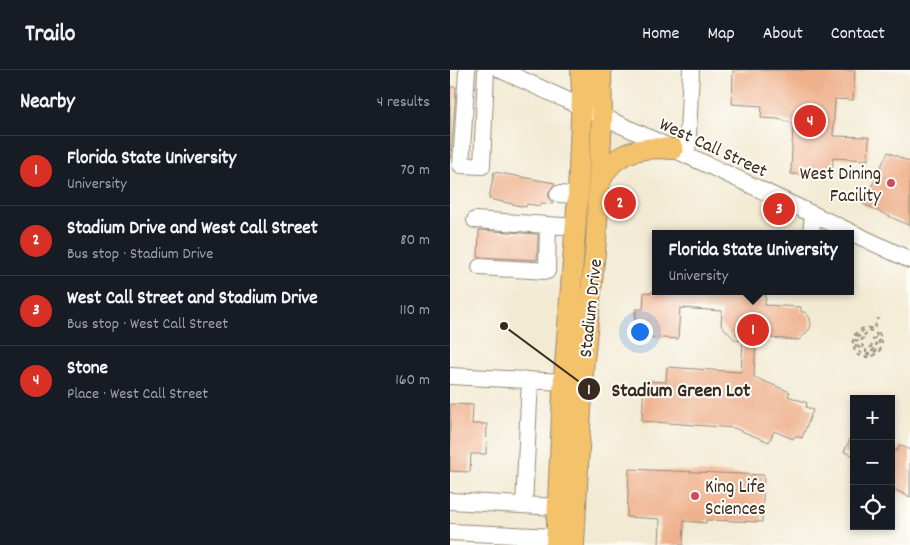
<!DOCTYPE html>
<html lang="en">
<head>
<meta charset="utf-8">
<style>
	:root { --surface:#171b24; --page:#242831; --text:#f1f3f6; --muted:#9ea1a6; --line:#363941; --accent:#d93025 }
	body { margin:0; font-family:Dekko,sans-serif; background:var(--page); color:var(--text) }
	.controls { position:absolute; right:15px; bottom:15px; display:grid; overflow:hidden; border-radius:0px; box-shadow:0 2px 8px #0003 }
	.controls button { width:45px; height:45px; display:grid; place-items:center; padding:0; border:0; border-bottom:1px solid var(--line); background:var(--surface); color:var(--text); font:25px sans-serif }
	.you { position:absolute; left:189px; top:261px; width:18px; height:18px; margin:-12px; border:4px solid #fff; border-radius:50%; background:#1a73e8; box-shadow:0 0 0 8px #1a73e833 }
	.badge { display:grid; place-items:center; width:32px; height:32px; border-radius:50%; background:var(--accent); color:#fff; font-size:16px; font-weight:700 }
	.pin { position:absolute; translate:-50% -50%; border:2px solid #fff; box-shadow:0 1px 5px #0006 }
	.popup { position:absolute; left:202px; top:160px; width:202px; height:65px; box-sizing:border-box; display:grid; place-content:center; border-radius:0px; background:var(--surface); filter:drop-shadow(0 1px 4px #0005); font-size:16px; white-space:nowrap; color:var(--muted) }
	.popup b { font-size:19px; color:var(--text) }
	.popup::after { content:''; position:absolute; left:50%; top:100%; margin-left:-10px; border:10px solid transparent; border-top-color:var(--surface) }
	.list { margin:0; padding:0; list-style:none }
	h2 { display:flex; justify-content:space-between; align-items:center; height:65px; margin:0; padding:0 20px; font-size:21px }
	h2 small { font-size:16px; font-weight:400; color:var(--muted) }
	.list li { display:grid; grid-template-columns:32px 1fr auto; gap:15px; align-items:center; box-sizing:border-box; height:70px; padding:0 20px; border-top:1px solid var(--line) }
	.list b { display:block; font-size:19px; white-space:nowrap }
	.list p { margin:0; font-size:16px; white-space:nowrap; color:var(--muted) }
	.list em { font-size:16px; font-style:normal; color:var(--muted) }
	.icon { flex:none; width:28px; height:28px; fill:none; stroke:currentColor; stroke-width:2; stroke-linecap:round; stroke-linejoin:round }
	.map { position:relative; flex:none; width:460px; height:475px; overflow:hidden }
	header { display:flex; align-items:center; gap:30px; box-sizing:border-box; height:70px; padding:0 25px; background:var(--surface); border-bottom:1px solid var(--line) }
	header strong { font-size:24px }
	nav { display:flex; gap:28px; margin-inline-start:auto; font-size:18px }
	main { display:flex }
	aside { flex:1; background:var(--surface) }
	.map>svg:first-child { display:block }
</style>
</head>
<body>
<header>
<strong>Trailo</strong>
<nav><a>Home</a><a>Map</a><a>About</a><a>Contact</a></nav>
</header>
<main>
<aside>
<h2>Nearby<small>4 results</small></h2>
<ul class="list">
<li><span class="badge">1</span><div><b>Florida State University</b><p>University</p></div><em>70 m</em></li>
<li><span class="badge">2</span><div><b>Stadium Drive and West Call Street</b><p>Bus stop · Stadium Drive</p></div><em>80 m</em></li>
<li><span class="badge">3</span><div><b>West Call Street and Stadium Drive</b><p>Bus stop · West Call Street</p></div><em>110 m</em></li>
<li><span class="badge">4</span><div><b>Stone</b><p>Place · West Call Street</p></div><em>160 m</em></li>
</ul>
</aside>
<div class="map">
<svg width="460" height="475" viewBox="0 0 460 475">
	<rect width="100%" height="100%" fill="#fdfcf7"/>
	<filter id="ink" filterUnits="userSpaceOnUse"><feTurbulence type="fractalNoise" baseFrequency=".02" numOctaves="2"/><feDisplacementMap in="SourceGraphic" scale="10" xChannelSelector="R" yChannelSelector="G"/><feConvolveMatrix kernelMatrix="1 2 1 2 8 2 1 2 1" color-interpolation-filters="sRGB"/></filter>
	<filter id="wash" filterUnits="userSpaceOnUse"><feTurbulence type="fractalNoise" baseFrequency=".0096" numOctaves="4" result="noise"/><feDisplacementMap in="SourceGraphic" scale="20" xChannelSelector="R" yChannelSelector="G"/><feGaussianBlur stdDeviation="1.12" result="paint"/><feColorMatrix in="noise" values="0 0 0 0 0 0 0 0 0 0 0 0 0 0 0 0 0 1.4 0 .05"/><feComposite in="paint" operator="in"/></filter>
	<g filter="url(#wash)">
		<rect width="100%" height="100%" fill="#f2ead3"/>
		<g id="blocks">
			<path fill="#efb08c" d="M283,0H405L403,30L385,29L383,66L419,67L418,90L383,88L382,106L341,104L343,53L328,49L311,48L312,36L282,34Z
				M0,17H6L1,88H0Z
				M438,82L460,92V156L413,134Z
				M44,102L105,113L98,123L99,128L103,134L90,133V136L77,134L76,137L39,129Z
				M29,160L88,164L87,190L28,187Z
				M202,221H316L315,235L351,237V242H355L360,248L361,255L359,260L349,270L306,267L304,307L340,322L338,326L357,333L356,337L363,340L352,368L345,366L343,369L324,361L319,372L284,358L192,351L194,311L216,312L217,297L291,302L293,271L285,270L271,255L272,241L230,238L228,269L184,266L186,239H193L194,222L202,223Z
				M0,334L23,335L22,354H37L36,384H21L20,402L0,401Z
				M404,361V386L394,382Z
				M450,375L460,380V427L441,418V379L447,381Z
				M179,399L314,405L312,452L256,450V453L234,451L233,475H209L210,449L177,447Z"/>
		</g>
	</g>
	<g filter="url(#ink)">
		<use href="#blocks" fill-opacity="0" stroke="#968a78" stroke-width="1"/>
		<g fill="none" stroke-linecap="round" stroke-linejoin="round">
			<g stroke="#968a78" stroke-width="18">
				<path id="minor" d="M17,0L11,95L32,96L36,0
					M51,0L256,94L460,190
					M237,85L241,0
					M108,124L128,125
					M25,150L126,157
					M361,164L363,144
					M30,197L97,201L98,155
					M0,306L114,312
					M0,431L108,437
					M74,435L80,310
					M0,462L107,467"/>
			</g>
			<g stroke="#968a78" stroke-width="22">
				<path id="major" d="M149,115C161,81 191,76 223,79
					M106,475L113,322L128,125L132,25L131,0
					M124,475L133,300L146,172L152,46L151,0"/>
			</g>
			<path stroke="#968a78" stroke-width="2" stroke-dasharray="4 4" stroke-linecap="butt" d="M422,261C416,259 411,261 407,265L410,267L416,264V267L412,269L411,273L413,277L411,280L408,276V271L405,270C404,284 418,289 427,280L425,278L422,281L416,282V279L421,277L423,270L425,268L426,275L429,276V270L426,264L427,261C440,276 425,293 408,285C396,272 406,253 424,259L428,248"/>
			<use href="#minor" stroke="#fff" stroke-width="16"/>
			<use href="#major" stroke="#f3c26a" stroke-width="20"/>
		</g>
	</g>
	<g fill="#d1495b" stroke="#fdfcf7" stroke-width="2">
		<circle cx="441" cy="113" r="5"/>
		<circle cx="245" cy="426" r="5"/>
	</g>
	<g text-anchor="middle" stroke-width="4" stroke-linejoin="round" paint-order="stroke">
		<g font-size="19" fill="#3b2a1e" stroke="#fdfcf7">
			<text transform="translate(264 76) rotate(25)" y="7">West Call Street</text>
			<text transform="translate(139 238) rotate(-84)" y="7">Stadium Drive</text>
		</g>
		<g font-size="19" fill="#3b2a1e" stroke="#fdfcf7" text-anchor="end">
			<text x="431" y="109">West Dining<tspan x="431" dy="22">Facility</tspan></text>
			<text x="255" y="422" text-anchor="start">King Life<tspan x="255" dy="22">Sciences</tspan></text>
		</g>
	</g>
	<path fill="none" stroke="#3b2a1e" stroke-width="2" d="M54 256L139 319"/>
	<g fill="#3b2a1e" stroke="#fdfcf7" stroke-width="2">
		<circle cx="54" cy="256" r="5"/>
		<circle cx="139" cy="319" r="12"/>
	</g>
	<g font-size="15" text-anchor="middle" font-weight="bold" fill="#fff">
		<text x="139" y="324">1</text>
	</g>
	<g font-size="20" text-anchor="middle" font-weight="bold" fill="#3b2a1e" stroke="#fdfcf7" stroke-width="4" stroke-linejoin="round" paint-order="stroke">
		<text x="231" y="326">Stadium Green Lot</text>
	</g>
</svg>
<div class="controls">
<button>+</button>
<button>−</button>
<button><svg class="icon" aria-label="locate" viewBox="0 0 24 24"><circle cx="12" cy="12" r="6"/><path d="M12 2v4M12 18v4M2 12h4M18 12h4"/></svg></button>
</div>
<div class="you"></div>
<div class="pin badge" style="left:303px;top:260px">1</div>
<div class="popup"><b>Florida State University</b>University</div>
<div class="pin badge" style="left:170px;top:133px">2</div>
<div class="pin badge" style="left:329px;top:139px">3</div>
<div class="pin badge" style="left:360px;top:51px">4</div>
</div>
</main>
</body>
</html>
